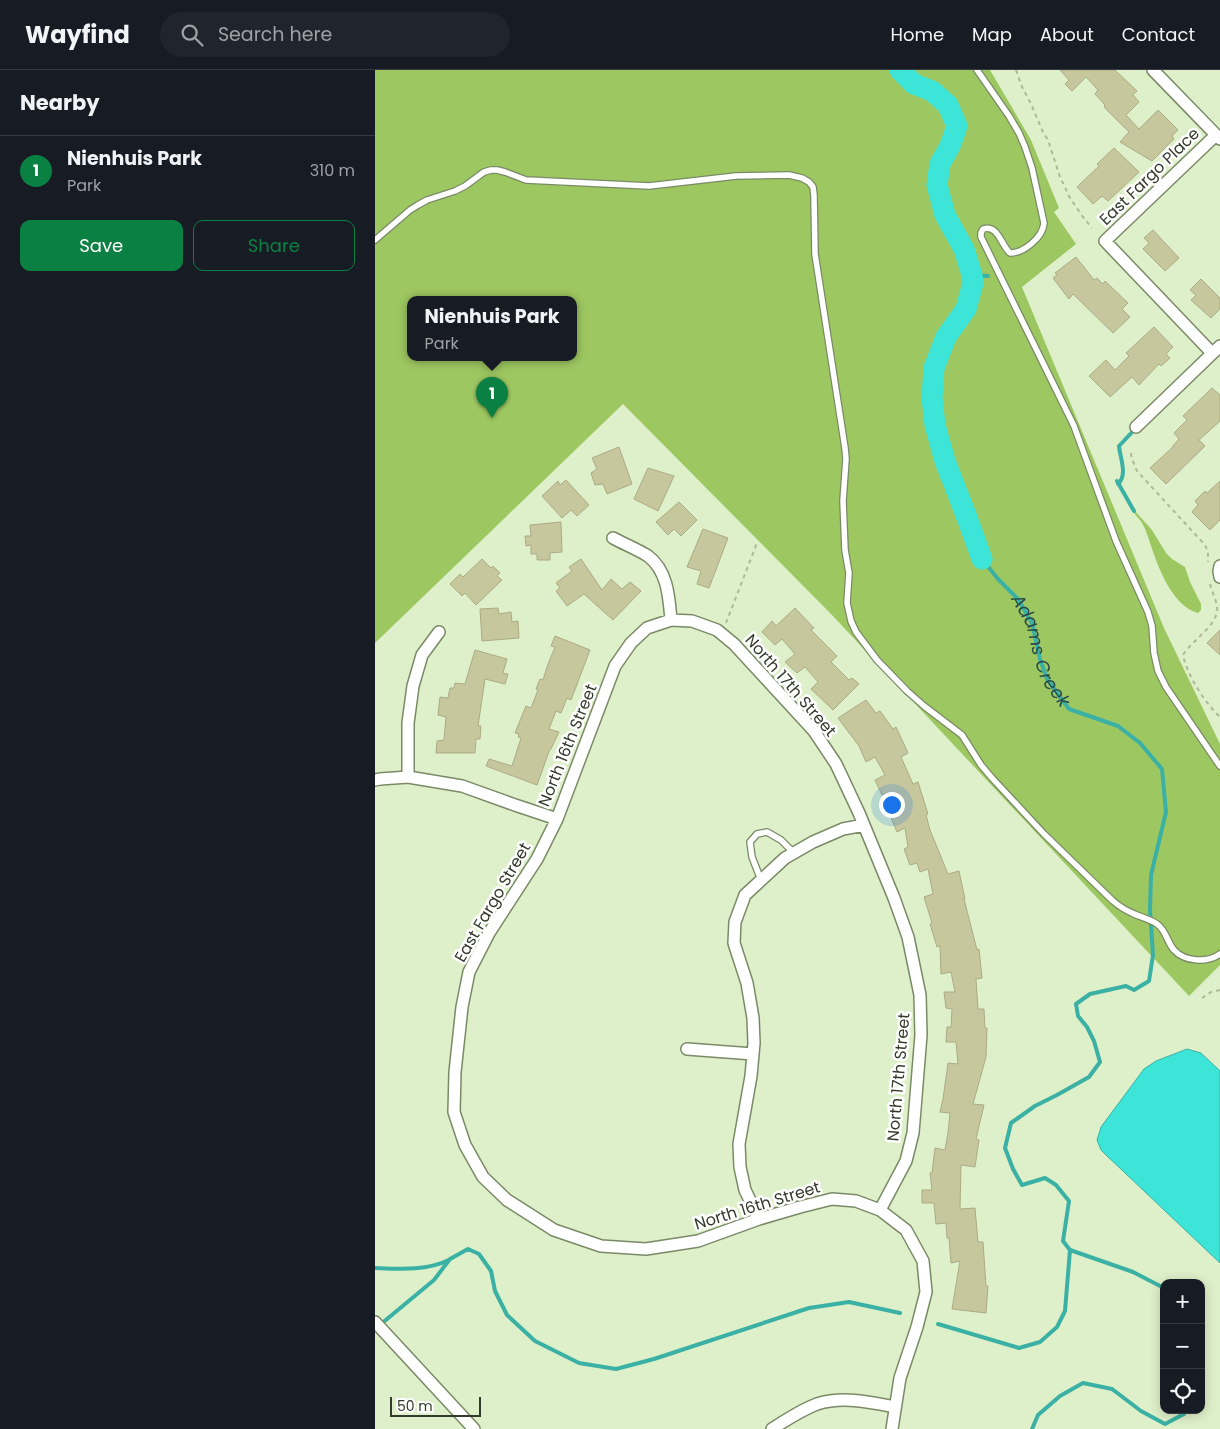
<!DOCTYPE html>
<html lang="en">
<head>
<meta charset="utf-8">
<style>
	:root { --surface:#171b24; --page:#20242c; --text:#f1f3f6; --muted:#9ea1a6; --line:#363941; --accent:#0b8043 }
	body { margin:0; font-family:Poppins,sans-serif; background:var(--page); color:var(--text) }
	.controls { position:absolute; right:15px; bottom:15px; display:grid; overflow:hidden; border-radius:10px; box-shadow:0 2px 12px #0003 }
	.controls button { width:45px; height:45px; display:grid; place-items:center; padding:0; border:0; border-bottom:1px solid var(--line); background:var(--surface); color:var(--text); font:25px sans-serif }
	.scale { position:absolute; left:15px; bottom:12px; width:91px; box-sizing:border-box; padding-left:5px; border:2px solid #343a2b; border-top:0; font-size:14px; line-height:18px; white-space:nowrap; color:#343a2b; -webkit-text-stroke:4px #fff; paint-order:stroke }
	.you { position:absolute; left:516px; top:734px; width:18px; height:18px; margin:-12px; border:4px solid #fff; border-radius:50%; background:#1a73e8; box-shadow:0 0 0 8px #1a73e833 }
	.badge { display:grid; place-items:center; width:32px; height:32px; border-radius:50%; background:var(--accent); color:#fff; font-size:16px; font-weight:700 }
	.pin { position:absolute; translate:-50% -41px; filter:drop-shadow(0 1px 2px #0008) }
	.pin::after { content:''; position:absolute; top:26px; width:18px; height:15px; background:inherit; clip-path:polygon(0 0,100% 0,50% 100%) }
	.popup { position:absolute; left:32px; top:226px; width:170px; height:65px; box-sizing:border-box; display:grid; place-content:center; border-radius:10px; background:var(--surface); filter:drop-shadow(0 1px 4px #0005); font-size:16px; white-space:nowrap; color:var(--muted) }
	.popup b { font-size:19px; color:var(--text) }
	.popup::after { content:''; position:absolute; left:50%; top:100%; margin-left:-10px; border:10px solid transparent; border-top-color:var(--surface) }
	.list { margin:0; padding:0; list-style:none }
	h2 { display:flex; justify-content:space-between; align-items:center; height:65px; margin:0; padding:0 20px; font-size:21px }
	h2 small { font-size:16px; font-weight:400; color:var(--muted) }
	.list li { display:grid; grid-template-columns:32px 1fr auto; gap:15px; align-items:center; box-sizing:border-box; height:70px; padding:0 20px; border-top:1px solid var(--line) }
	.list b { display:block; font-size:19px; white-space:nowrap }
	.list p { margin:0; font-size:16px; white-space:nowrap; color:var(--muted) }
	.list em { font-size:16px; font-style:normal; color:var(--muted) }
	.actions { display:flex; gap:10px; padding:15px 20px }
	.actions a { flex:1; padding:11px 0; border:1px solid var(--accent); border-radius:10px; text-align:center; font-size:18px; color:var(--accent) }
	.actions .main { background:var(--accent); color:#fff }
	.icon { flex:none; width:28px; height:28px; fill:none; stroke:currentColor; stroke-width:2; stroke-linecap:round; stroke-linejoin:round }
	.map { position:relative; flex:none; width:845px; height:1359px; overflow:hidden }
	header { display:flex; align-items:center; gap:30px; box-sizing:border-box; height:70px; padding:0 25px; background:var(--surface); border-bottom:1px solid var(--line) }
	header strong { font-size:24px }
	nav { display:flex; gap:28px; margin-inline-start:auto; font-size:18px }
	.search { width:350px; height:45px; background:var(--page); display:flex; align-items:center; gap:12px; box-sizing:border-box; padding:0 18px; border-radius:28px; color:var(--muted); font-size:19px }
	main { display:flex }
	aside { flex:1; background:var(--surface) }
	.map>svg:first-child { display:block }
</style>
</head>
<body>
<header>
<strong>Wayfind</strong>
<div class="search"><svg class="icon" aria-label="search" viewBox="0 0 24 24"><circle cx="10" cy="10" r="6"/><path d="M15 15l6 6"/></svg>Search here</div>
<nav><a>Home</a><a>Map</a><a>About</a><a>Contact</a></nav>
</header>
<main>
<aside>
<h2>Nearby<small></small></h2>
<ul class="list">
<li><span class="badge">1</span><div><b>Nienhuis Park</b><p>Park</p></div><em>310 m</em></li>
</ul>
<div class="actions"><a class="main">Save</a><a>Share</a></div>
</aside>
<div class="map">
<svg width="845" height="1359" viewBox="0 0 845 1359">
	<rect width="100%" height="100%" fill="#def0c9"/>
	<path fill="#9dc761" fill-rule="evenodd" d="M0,0H615L656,70L684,138L679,142L701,174L647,217L789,558L845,674V895L814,926L457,545L248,334L0,573ZM36,229H198V287H36Z
		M759,440L777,460L791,483L797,489L810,497L815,512L826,534V540L823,543C797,536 783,497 775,473C773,467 771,460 768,455C766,450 761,446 758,442Z"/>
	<path fill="#3de4d8" stroke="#3ab1a4" d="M812,979L826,983L845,1001V1193L730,1084L726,1080L722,1070L726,1057L769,999L781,991Z"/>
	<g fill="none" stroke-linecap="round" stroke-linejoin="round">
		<g stroke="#3ab1a4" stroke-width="4">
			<path d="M597,205L613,206"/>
			<path d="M742,411L759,441"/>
			<path d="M743,414C753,405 745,388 744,376L761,358"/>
			<path id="s1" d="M607,489L623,509L643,529L657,553L665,589L672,609L694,639L743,656L765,673L787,699L791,742L776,805L775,840L778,885L774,911L759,920L751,916L715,924L701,934L703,946L712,957L719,971L725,992L714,1007L682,1025L660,1036L636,1053L630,1078L638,1099L647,1115L670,1108L681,1115L694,1131L688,1171L695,1180L758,1202L789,1218"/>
			<path d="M0,1198C25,1199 51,1201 74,1190"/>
			<path d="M826,1253L828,1273L826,1283"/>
			<path d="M6,1254L59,1210L75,1189L93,1179L104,1184L116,1201L120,1221L132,1245L160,1271L204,1293L241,1299L279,1289L434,1238L474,1232L525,1243"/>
			<path d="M563,1254L644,1278L665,1272L682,1257L690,1241L695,1180"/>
			<path d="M657,1359L663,1345L685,1326L708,1313L737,1319L766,1341L790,1354L809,1344L811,1340"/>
		</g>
		<path stroke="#3de4d8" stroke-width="21" d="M525,0L539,14L557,21L573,35L582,56L575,76L565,94L562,115L570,145L589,179L597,205L598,213L591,239L571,267L559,298L557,328L560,355L570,391L591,445L607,489"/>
	</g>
	<path fill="#c7c79e" stroke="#abab84" d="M685,0H740L762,21L758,25L764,32L751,45L764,59L783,40L803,60L797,66L799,69L777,91L745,72L754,62L729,37L730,35L720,24L723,20L711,7L697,21L690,14L694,10Z
		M739,78L764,102L733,131L727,126L718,134L702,117L724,96L722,94Z
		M778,160L804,188L790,201L768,179L774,173L769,168Z
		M701,187L719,210L722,208L728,214L730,211L753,233L747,239L755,247L738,263L698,224L694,229L678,208L682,205L680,203Z
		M826,209L845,228V239L836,248L816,230L821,225L815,220Z
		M779,257L798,277L791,284L795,288L786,296L784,294L764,315L757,307L735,327L714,306L731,290L740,300L754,286L751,283Z
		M837,318L845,325V351L824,370L830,376L791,414L775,398L798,377H797L804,369L799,363L812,350L808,346Z
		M244,377L257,414L232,424L228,414L220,415L216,403L222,399L217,388Z
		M273,398L299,406L283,441L259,429Z
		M191,410L214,435L202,446L196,440L187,448L167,426L183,411L185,415Z
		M845,411V450L835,460L817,442L823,435L820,431L830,421L832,423Z
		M304,432L322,450L306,466L299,459L293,465L281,452Z
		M186,452L187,482L175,483V490H162V484H156V475L151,476L150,466H156L155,455Z
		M328,459L353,468L334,518L322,514L326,501L312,497Z
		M107,489L116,498L118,496L125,503L122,506L127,510L101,535L90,523L87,526L75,514L85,504L88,507Z
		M206,489L227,520L236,509L247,519L255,512L266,521L238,550L209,524L192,536L181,521L185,518L181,513L197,501L194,497Z
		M123,538L124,544L136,542L137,552L143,551L144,568L107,571L105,539Z
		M420,538L439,558L436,560L462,586L456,592L474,610L477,608L484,614L458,640L436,619L443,612L430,597L422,603L410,592L420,584L407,569L400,575L387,562L397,551L401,556Z
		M845,560V585L832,573Z
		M180,566L215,580L196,630L192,628L186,643L181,641L174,659L184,662L176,679H175L162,715L111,696L114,689L137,696L146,668L143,667L144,664L140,663L151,636L156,638L163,620L161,619L165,609L168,610L173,594L180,577L176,576Z
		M100,580L132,589L128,603L133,604L130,614L110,609L103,656H106L105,669H101L100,683H61L62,671L69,670L71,647L63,645L65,627L73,628L75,618H79L80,613L90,614Z
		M491,630L501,643L505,641L518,659L521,657L533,683L526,687L538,714L543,712L553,744L551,745L555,760L573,804L584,801L590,829H589L602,880L604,879L607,908L601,909L603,939H609L610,958H612L611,987L598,1034L609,1035L601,1069L604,1070L600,1097L586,1095L585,1139L600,1138L603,1172H608L611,1216H613L611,1243L577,1239L585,1191L576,1193L574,1168H572L571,1153L561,1154L559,1133H547V1120H557L555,1103H557L560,1078L570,1080L573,1063L575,1043L565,1042L568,1029L573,993L583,994L581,972H571L572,957H576L577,939L571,938L569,922H580L576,902L566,904L565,876L562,877L555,854L557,853L549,827L558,824L553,799L545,802L542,793L535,795L529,779L533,777L530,758L522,762L515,745L520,743L513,723L507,725L500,710L510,705L500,687L491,692L484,676L463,648Z"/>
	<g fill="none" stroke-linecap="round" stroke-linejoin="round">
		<g stroke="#7a8a66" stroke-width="8">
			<path id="service" d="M602,0L634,46L644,63L650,77L657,98L669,153C668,167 649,183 635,183C626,175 623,154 608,159L606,163V167L699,356L741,471L773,542L777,556L779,583L783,601L791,617L845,696
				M0,170L35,140L43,135L52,130L80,121L90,116L109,102L116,100H122L130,102L151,110L274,116L361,106L414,105L427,108L434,112L438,117L439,125L440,184L470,378L471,389L468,431L470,480L474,503L472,533L476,551L481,562L502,590L532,621L549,636L587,665L606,695L617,708L669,764L738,831C744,836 750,840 757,843C765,847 775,849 782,854C791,860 792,872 799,880C810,892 832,893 845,884
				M386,810L377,787L375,772L382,764L392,762L406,770L419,783"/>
		</g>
		<g stroke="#7a8a66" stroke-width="14">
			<path id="minor" d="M778,0L845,69
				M837,283L730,171L841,65
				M761,357L845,276
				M238,468C249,474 262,479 273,486C293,501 294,528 296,550
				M845,496L844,501L845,507
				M33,707L87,716L140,735L182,749
				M0,710L5,709L33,707V653L38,616L47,585L64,562
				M312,979L378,984
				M505,1140L531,1091L538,1063L546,965L545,925L533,867L519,828L484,743L461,694L439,661L359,574L342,560L317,551L296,550L272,558L256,573L240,596L182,749L162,789L114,863L94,902L87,937L80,1002L79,1042L90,1075L108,1107L132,1130L179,1160L226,1176L271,1179L323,1171L384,1149L425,1137L457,1129L481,1131L505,1140L531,1160L548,1191L551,1222L542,1257L525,1308L517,1359
				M384,1149L370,1120L365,1097L364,1074L376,1006L379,973L378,948L372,913L359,873L360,852L370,825L410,788L438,772L468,759L489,755
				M0,1252L99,1359
				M397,1359C411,1350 426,1340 442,1334C468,1326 495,1332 520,1337"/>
		</g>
		<path stroke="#abb999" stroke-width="2" stroke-dasharray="4 4" stroke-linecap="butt" d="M641,0L647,17L656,34L668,62L673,70L685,107L695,128L708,147L717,158
			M756,383C756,387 760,397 762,401L830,475L833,482V492
			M835,514C837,522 841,529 842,537C844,555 817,570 808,585C812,605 830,633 845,647
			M351,553L382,473
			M827,928L836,922L845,920"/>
		<use href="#service" stroke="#fff" stroke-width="5.5"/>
		<use href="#minor" stroke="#fff" stroke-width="11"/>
	</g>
	<g text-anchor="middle" stroke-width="5" stroke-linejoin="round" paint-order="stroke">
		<g font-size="16" fill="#343a2b" stroke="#fff">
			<text transform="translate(774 106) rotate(-44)" y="6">East Fargo Place</text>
			<text transform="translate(416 615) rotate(49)" y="6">North 17th Street</text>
			<text transform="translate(192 675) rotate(-68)" y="6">North 16th Street</text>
			<text transform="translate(117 832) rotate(-60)" y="6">East Fargo Street</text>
			<text transform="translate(523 1007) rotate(-85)" y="6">North 17th Street</text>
			<text transform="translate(382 1135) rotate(-17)" y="6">North 16th Street</text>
		</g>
		<g font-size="18" font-style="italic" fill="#294a47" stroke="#fff">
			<text dy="6" stroke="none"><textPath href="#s1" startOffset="111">Adams Creek</textPath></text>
		</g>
	</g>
</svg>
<div class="controls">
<button>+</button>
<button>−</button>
<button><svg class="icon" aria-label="locate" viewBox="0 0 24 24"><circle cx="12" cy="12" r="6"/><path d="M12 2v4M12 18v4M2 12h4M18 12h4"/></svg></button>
</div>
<div class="scale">50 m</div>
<div class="you"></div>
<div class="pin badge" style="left:117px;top:348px">1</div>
<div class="popup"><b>Nienhuis Park</b>Park</div>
</div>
</main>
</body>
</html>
